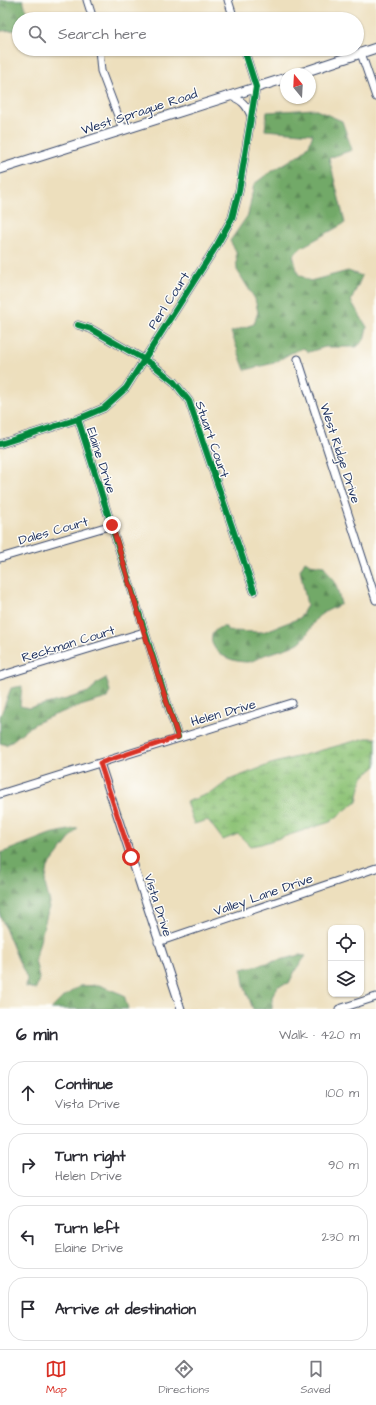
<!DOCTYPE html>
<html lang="en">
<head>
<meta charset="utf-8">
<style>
	:root { --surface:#fff; --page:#f2f2f3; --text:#2b2b33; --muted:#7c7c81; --line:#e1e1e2; --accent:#d93025 }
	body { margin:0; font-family:"Architects Daughter",sans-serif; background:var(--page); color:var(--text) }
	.controls { position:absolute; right:12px; bottom:12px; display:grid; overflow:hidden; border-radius:8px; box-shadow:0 1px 3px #0004 }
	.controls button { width:36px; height:36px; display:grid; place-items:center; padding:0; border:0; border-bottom:1px solid var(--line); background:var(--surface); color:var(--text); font:20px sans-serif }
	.compass { position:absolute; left:280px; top:68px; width:36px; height:36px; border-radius:50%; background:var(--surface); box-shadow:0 1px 3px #0004; rotate:342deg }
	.stop { position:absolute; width:12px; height:12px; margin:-9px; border:3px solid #d93025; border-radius:50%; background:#fff }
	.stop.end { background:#d93025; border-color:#fff; box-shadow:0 1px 4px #0008 }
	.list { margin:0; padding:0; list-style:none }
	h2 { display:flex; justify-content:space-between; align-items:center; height:52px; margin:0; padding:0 16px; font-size:17px }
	h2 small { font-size:13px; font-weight:400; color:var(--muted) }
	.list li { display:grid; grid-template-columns:26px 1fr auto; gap:12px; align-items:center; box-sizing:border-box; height:64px; margin:0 8px 8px; padding:0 8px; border:1px solid var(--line); border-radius:16px }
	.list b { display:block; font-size:15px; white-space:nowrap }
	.list p { margin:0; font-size:13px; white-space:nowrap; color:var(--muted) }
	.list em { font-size:13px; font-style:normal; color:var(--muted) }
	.icon { flex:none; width:22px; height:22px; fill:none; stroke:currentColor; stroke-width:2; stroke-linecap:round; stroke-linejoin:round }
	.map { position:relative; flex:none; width:376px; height:1009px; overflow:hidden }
	.search { position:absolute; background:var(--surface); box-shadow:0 1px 3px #0004; left:12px; right:12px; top:12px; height:44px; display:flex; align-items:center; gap:10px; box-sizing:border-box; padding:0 14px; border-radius:22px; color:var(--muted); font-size:15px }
	.sheet { height:340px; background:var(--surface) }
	nav { display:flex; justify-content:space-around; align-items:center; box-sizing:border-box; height:56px; border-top:1px solid var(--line); background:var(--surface); font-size:11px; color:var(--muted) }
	nav a { display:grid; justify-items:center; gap:2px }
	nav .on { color:var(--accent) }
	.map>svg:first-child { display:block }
</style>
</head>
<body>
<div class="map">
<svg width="376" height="1009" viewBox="0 0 376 1009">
	<defs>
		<pattern id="forest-firs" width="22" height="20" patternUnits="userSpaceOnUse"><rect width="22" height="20" fill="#72a967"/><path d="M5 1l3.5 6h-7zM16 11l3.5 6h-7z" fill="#5d8a58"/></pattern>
		<pattern id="wetland-marsh" width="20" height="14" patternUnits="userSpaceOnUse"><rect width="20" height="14" fill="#8dc376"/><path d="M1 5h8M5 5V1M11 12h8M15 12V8" fill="none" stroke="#729f64"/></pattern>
	</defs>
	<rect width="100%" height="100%" fill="#fdfcf7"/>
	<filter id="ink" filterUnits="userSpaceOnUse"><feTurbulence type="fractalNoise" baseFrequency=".025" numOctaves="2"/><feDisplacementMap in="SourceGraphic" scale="8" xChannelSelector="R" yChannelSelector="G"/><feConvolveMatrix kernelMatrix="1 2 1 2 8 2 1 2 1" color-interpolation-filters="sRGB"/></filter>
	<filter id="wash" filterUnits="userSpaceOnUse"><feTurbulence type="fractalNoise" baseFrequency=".012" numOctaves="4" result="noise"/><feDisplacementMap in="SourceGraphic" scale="16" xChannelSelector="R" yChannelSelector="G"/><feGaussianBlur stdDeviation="0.9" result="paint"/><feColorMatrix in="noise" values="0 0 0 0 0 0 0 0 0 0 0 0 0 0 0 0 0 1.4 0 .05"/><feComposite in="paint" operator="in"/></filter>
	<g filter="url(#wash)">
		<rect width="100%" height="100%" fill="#eddfbd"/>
		<path fill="url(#forest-firs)" stroke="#466c62" d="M0,0H23L29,19H19V30L0,31Z
			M314,109L342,121L352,150L329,158L345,223L302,247L293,255L298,274L310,281L348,271L362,276L351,301L367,327L364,340L357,347H325L309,352L303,348L289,354L274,363L245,370L231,332L254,324L258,312L255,299L237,270L236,251L230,241L248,215L254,184L266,175L302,153L309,145L313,134L265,130L267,112Z
			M305,561L310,564L324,566L336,585L341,604C334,608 322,612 317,618C311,625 308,635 301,641C294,647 277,651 267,654C261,656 253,662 247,662C235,662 218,657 213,645C208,635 216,626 226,627L228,631L263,632L300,618L307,605L300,570Z
			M106,678L110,691L107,698C83,705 59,712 36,723C25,729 17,738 6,745L0,743V717L11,688L22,686L20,706L29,708L67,699L91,691L97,683Z
			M78,828L48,867L45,884L50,903L35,960L39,978L36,989L26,987L27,978L17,957L0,915L1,853L50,834Z
			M300,955L306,956L296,969L289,983L278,986L272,997V1009H253L244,985L242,969Z
			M99,985L124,995L128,1009H51L63,997L80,986Z"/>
		<path fill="url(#wetland-marsh)" stroke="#54796a" d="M366,738H376V766L362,778L357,801L330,822L261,844L250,846L238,834L223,840L208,820L194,824L186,802L213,792L229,780L271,764Z"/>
	</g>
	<g filter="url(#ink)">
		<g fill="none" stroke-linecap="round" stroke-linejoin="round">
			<g stroke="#3a496c" stroke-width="9">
				<path id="minor" d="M87,0L93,19
					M228,0L234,19
					M99,49L101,71L123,129
					M361,53L376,97
					M230,96C241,99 247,105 251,116
					M78,325L91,329L152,364L174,382L189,401L254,591
					M298,359L376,600
					M78,419L178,737
					M0,444L78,419L104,408L126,388L217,245L232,218L239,191L256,87L244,49
					M0,558L112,525
					M0,676L144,632
					M100,763L181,1009
					M0,794L292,703
					M158,942L376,868
					M339,1009L376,997"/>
			</g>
			<g stroke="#3a496c" stroke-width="11">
				<path id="tertiary" d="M298,74L376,48
					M0,169L286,78"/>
			</g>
			<use href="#minor" stroke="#fff" stroke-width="7"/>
			<use href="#tertiary" stroke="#fff" stroke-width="9"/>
			<g stroke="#fdfcf7" stroke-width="8">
				<path id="cycleway" d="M78,325L91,329L152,364L174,382L189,401L254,591
					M78,419L178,737
					M0,444L78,419L104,408L126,388L217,245L232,218L239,191L256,87L244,49"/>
			</g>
			<use href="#cycleway" stroke="#00873e" stroke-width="6"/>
		</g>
	</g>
	<g fill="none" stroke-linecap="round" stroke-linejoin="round" filter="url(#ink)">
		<path stroke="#d93025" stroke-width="5" d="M112,525L144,632L178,737L100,763L131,857"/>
	</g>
	<g text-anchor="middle" stroke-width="3" stroke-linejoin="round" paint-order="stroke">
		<g font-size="13" fill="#1b2f5e" stroke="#fdfcf7">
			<text transform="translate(139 111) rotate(-18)" y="5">West Sprague Road</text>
			<text transform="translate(168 300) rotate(-57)" y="5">Perl Court</text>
			<text transform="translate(213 439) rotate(71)" y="5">Stuart Court</text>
			<text transform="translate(341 453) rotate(72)" y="5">West Ridge Drive</text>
			<text transform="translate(102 460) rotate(72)" y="5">Elaine Drive</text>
			<text transform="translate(53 530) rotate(-16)" y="5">Dales Court</text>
			<text transform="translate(68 643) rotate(-17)" y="5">Reckman Court</text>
			<text transform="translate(223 712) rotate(-16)" y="5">Helen Drive</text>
			<text transform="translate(263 894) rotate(-19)" y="5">Valley Lane Drive</text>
			<text transform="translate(159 905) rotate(72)" y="5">Vista Drive</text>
		</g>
	</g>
</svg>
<div class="controls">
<button><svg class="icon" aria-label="locate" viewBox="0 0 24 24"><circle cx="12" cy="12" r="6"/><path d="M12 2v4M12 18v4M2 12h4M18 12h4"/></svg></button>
<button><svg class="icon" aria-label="layers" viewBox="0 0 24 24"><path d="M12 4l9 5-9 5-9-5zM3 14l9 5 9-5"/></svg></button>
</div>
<svg class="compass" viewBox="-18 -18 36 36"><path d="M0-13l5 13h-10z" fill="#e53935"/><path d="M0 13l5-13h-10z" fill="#7c7c81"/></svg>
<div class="stop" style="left:131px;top:857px"></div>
<div class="stop end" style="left:112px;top:525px"></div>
<div class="search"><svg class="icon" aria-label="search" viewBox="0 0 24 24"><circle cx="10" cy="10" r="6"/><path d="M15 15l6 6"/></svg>Search here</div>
</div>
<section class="sheet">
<h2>6 min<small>Walk · 420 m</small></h2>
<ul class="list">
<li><svg class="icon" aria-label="ahead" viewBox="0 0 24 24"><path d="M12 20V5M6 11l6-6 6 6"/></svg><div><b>Continue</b><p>Vista Drive</p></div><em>100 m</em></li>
<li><svg class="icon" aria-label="right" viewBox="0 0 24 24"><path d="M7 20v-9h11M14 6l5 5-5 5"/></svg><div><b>Turn right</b><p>Helen Drive</p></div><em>90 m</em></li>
<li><svg class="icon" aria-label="left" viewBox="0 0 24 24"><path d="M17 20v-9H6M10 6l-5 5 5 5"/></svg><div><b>Turn left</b><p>Elaine Drive</p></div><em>230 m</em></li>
<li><svg class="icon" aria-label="arrive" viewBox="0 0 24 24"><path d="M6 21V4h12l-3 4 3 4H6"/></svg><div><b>Arrive at destination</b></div></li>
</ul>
</section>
<nav>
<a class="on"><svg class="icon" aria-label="map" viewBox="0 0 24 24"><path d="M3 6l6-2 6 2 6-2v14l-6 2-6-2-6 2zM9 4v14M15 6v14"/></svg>Map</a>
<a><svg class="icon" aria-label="directions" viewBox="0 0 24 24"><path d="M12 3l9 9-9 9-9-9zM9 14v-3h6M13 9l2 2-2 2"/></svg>Directions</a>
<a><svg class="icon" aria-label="saved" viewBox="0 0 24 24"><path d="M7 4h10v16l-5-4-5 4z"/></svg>Saved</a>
</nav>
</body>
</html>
